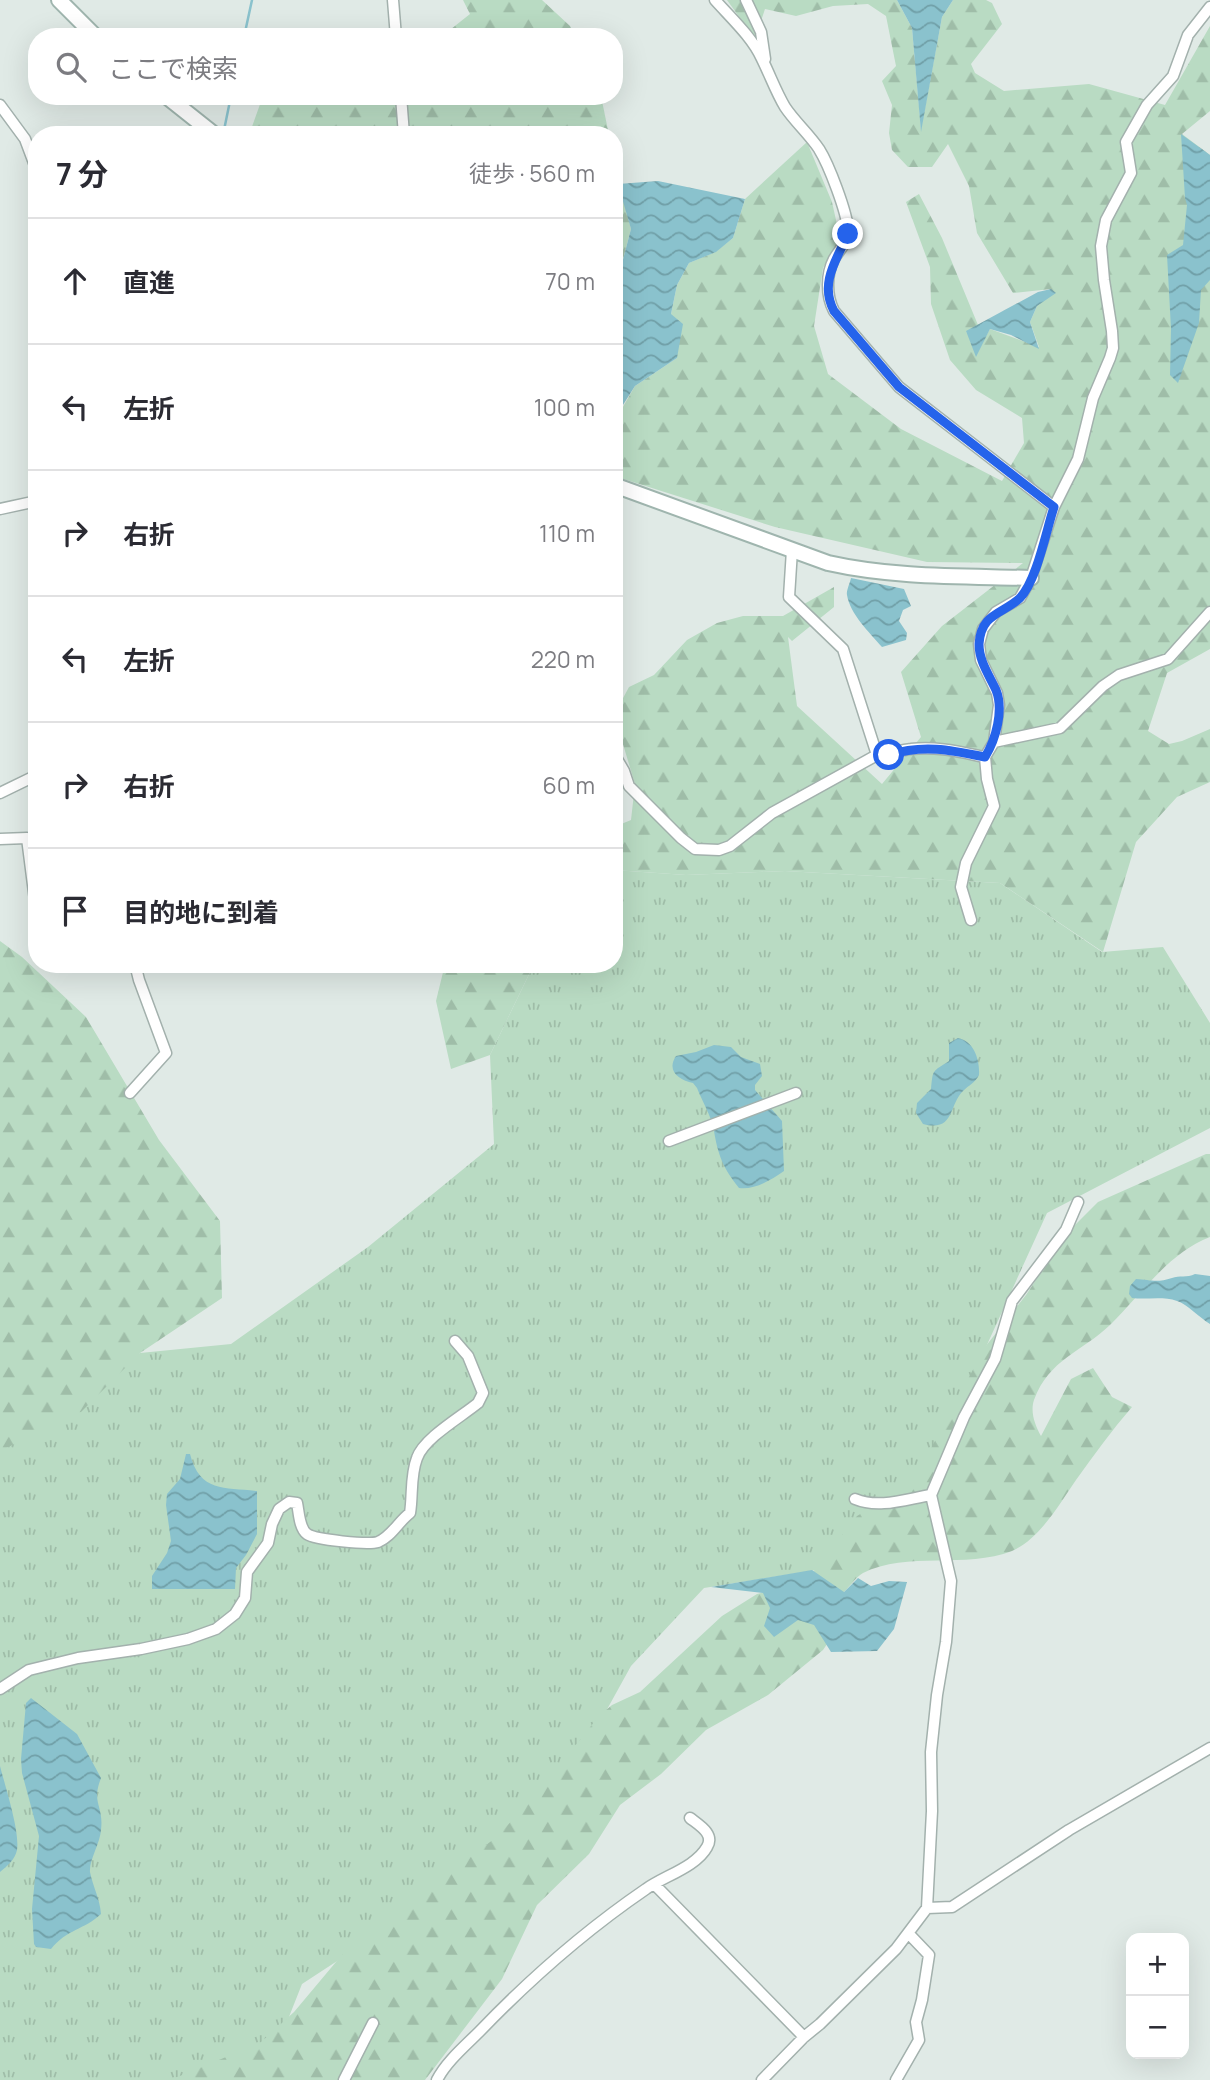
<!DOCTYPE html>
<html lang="ja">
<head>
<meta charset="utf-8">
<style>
	:root { --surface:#fff; --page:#f2f2f3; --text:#2b2b33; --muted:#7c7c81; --line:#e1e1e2 }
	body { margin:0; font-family:Manrope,"Noto Sans JP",sans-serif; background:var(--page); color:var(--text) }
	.controls { position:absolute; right:21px; bottom:21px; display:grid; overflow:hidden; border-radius:14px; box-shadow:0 7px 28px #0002 }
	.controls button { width:63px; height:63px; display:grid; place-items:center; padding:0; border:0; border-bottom:2px solid var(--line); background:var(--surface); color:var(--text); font:35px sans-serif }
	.stop { position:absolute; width:21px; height:21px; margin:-16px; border:5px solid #2563eb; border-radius:50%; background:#fff }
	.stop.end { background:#2563eb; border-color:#fff; box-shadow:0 2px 7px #0008 }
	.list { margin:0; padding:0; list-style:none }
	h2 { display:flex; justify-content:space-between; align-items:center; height:91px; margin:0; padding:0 28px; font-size:30px }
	h2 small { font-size:23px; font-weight:400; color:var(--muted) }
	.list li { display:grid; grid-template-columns:46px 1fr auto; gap:21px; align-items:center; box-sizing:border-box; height:126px; padding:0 28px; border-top:2px solid var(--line) }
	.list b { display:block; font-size:26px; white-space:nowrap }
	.list em { font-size:23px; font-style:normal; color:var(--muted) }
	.icon { flex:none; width:38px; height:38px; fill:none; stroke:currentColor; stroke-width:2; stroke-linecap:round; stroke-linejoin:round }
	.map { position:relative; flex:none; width:1210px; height:2080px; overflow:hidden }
	.search { position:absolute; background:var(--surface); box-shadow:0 7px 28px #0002; left:28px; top:28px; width:595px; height:77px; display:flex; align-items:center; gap:18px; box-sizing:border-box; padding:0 24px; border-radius:28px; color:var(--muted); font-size:26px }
	.panel { position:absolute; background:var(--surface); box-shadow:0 7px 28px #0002; left:28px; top:126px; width:595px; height:847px; border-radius:28px }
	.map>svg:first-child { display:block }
</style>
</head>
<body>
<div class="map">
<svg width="1210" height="2080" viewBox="0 0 1210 2080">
	<defs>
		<pattern id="grass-tufts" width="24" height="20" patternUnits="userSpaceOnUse" patternTransform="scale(1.75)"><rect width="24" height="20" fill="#b9dbc3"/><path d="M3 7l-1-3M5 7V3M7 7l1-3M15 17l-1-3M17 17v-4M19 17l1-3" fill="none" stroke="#9fbda8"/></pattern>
		<pattern id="forest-firs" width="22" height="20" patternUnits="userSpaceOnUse" patternTransform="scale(1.75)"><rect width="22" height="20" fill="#b9dbc3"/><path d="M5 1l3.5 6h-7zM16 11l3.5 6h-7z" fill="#9fbda8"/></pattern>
		<pattern id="water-waves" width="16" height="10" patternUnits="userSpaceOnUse" patternTransform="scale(1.75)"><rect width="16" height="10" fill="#8ac2cd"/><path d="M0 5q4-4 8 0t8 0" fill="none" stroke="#709fa7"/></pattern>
	</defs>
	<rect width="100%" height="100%" fill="#e0eae6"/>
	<path fill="url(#grass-tufts)" d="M614,870L686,875L785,871L1000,883L1102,952L1163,947L1210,1023V1128L1047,1213L924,1483L835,1567L704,1588L631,1666L542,1827L302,1984L264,2080H0V1430L140,1353L231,1344L368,1247L494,1144L490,1055L534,964H614Z"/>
	<path fill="url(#forest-firs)" d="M463,0H542L570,26L575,37H441L470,14Z
		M727,0H897L912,28L921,129L942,17L953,0H986L992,3L1002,24L971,64L975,73L1004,91L1089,84L1165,105L1210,26V111L1182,134L1210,155V649L1167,673L1148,731L1169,744L1182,741L1210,729V782L1177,797L1136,842L1103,952L1000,883L785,871L686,875L614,870V827L631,820L635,784L622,741V700L629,687L654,675L687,640L717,623L743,616H783L834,587V607L792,641L788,637L797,706L882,784L921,737L901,672L942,626L1023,563L927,562L775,527L614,476L616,419L635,386L677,358L671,314L677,285L689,263L715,252L733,238L745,199L807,142L832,202L840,238L823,268L814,326L828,374L901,429L1002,481L1024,443L1022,418L976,390L950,360L931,304L930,267L906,202L919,194L942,238L978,325L966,332L985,338L990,329L1039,347L1030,322L1037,306L1051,289L1013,293L977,233L969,186L948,144L932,167H908L892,150L889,133L892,105L882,81L896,66L886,16L868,4L833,6L796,16L765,9L755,39Z
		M263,96H601L609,135H249Z
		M614,163L631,229L614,294Z
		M0,941L22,957L86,1017L159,1140L220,1221L222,1298L140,1353L81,1412L0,1451Z
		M445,964H534L490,1055L451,1069L436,1001Z
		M1206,1154H1210V1237C1168,1253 1141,1295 1110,1325C1082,1352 1049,1359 1034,1400C1030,1412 1035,1425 1041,1436L1071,1379L1093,1368L1112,1397L1132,1407C1112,1430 1094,1455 1076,1480C1060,1503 1040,1539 1012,1551C966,1569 907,1551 863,1573C856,1577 850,1586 844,1592V1619L823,1650L768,1695L706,1730L661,1774L620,1805L589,1854L537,1905L502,1979L425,2080H170L260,2043L294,2012L346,1950L498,1836L547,1781L599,1716L612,1705L640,1692L722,1616L757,1594L806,1581L857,1516L892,1495L919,1471L985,1347L1026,1295L1067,1233L1098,1202Z"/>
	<path fill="url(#water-waves)" d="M897,0H953L942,17L921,132L912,28Z
		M1181,134L1210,155V280L1201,290L1199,323L1178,383L1170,375L1171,329L1167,255L1183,245L1187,205L1185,198Z
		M658,181L745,199L733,238L716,252L689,263L677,285L671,314L683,324L677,358L635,386L614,419V294L631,229L618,184Z
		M1051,289L1056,293L1037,306L1030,322L1039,349L1011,335L990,329L976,357L966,331L1038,292Z
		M851,578L904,589L911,606L903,610L899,621L907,633L906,640L882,647C869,632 850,614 847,595C846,591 850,583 851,578Z
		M958,1038C974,1041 980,1060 979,1075C975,1083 969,1085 963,1091C948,1106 955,1132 923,1124L916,1113L917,1103L931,1089C933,1069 932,1072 949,1061V1043Z
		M714,1045L731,1047L741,1057L760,1064L762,1076L755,1085V1090L782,1121L784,1171C771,1180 755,1190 739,1188C723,1168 718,1155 714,1131C712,1117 702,1101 697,1088L693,1083C679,1080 666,1071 676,1056L696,1052Z
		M1195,1274L1210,1276V1324C1200,1318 1187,1304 1177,1301C1163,1296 1146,1300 1132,1298L1129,1294L1130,1286L1136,1279C1151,1280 1157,1283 1172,1278C1179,1275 1187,1278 1195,1274Z
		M186,1454H190C200,1493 225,1487 257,1491V1534L246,1555L236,1568L235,1589H152V1576L167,1553L171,1541L166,1505L167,1494L180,1479Z
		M812,1570L844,1592L858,1578L871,1586L889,1581L907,1582L894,1629L877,1651L831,1652L814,1625L798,1620L774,1637L764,1626L770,1608L763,1593L711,1587Z
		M31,1698L77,1734L101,1778C91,1804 104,1805 101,1830C100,1844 89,1860 90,1872C93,1887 100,1899 101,1914C84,1930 67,1929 51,1949L36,1947L34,1944L32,1909L39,1836L22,1773L21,1759L26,1703Z
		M0,1766C5,1786 20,1831 17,1850C15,1860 7,1866 0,1872Z"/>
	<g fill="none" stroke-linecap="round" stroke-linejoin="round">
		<path stroke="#8ac2cd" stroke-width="2.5" d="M244,37L252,0
			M223,135L231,96"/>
		<g stroke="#a3b1ad" stroke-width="13">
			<path id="street" d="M393,0L396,37
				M715,0C731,18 752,37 762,59C770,75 776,92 785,107C795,122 809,134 819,149C829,165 847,212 848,230C849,241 839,250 834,259C826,274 826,296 834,311L899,387L1054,507
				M746,0L761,32L765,59
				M401,96L404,135
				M0,105L25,139L37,171
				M0,509L37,501
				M792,550L789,597L843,649L877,755
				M994,742L1060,728L1103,686L1119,675L1168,659L1210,612
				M614,754L624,771L629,786L681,838L695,849L719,850L730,846L772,813L877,755C889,755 899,750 911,749C937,746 960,752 985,757
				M0,793L37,775
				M0,839L27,838L37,916
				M971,920L961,887L966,863L994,806L987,779L985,757L994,742L999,705L997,693L981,660L979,644L983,629L996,612L1020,598L1031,578L1054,507L1078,459L1093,398L1110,358L1113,348L1112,331L1104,280L1101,246L1106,220L1131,173L1126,142L1147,105L1173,76L1188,35L1210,7
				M130,1093L166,1053L139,980L135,964
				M669,1141L796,1093
				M855,1499C879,1509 906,1499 931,1495
				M0,1689L29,1670L78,1658L141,1649L188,1639L216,1629L235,1614L245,1598L247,1572L268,1543L272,1524L279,1509L289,1502L297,1503C299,1512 299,1528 307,1534C316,1540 368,1545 378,1542C391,1537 399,1521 410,1513C413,1495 410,1476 417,1458C424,1438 461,1417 478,1403L483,1393L468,1356L455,1341
				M654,1884L804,2037
				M927,1908L952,1907L1069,1830L1210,1748
				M344,2080L373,2023
				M437,2080C446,2062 465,2046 479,2032C530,1979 586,1930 646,1889C664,1876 696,1867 707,1847C715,1834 699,1825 690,1818
				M762,2080L804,2037L820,2024L896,1949L927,1908L932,1811L931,1752L937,1695L946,1642L951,1581L931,1495L964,1417L995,1359L1012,1301L1066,1230L1078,1202
				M896,2080L919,2040L916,2022L922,2000L929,1955L908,1933"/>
		</g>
		<g stroke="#9fb5ae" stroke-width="18">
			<path id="secondary" d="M59,0L96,37
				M166,96L215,135
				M614,485L828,563C895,578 963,576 1031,578"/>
		</g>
		<use href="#street" stroke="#fff" stroke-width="10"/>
		<use href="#secondary" stroke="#fff" stroke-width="14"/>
	</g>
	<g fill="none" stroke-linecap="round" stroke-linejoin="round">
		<path stroke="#2563eb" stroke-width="9" d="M848,234C837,259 819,283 834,311L899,387L1054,507C1046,531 1037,580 1020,598C1003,614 981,613 979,644C979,661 989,675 996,690C1004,710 996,739 985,757C951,750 923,744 889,755"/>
	</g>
</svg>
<div class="controls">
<button>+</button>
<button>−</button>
</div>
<div class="stop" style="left:889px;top:755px"></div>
<div class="stop end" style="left:848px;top:234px"></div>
<div class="search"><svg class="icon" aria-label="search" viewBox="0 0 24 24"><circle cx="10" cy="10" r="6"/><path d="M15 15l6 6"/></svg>ここで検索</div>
<section class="panel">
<h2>7 分<small>徒歩 · 560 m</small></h2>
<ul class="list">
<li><svg class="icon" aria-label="ahead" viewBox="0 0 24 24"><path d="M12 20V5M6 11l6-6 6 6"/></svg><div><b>直進</b></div><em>70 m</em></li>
<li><svg class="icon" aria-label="left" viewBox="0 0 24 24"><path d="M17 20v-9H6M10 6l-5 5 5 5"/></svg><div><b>左折</b></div><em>100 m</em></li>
<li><svg class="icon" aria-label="right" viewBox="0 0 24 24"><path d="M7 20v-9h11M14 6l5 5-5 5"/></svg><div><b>右折</b></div><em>110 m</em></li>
<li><svg class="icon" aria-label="left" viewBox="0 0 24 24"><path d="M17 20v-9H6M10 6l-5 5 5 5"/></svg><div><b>左折</b></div><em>220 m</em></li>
<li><svg class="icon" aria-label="right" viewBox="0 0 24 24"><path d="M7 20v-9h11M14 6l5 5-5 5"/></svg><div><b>右折</b></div><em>60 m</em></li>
<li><svg class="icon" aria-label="arrive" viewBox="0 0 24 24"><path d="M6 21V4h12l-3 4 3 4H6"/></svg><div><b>目的地に到着</b></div></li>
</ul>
</section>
</div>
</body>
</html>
